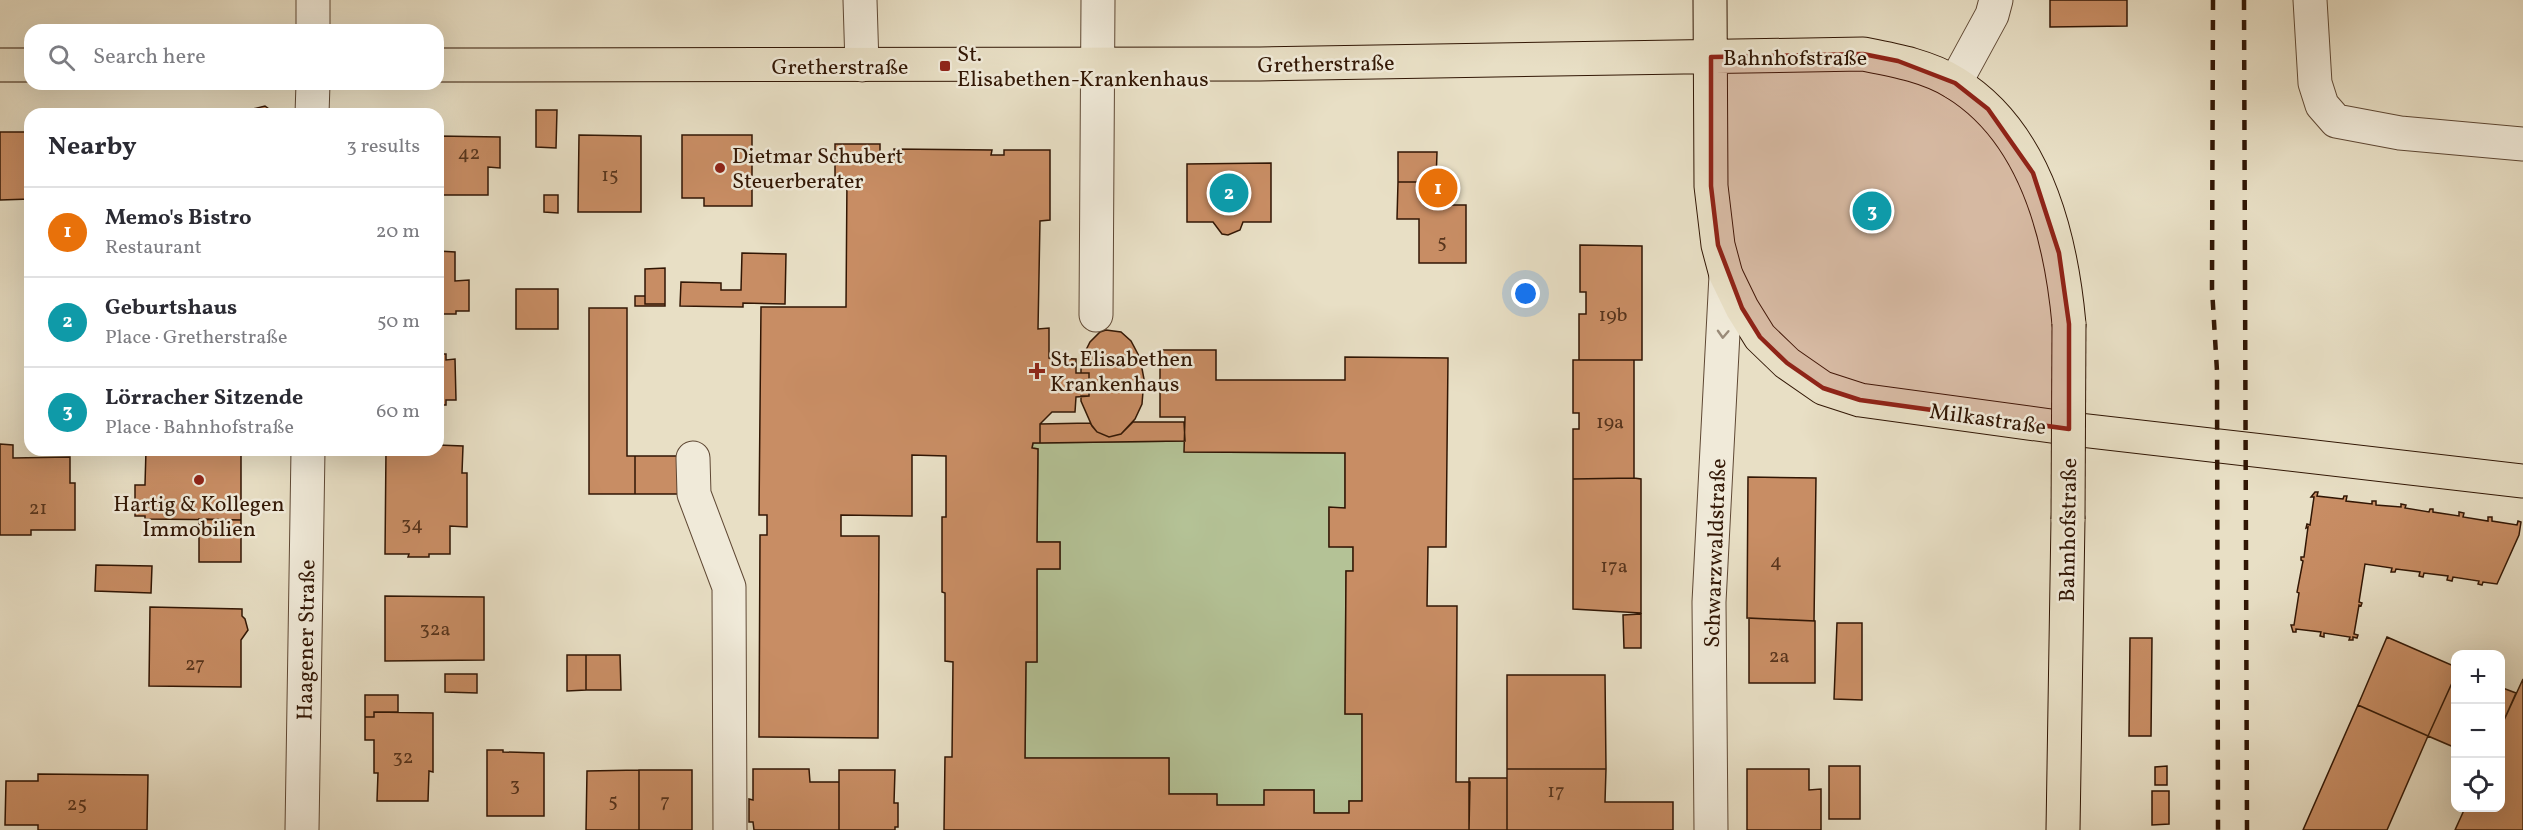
<!DOCTYPE html>
<html lang="en">
<head>
<meta charset="utf-8">
<style>
	:root { --surface:#fff; --page:#f7f7f7; --text:#2b2b33; --muted:#7c7c81; --line:#e1e1e2; --accent:#8f2418 }
	body { margin:0; font-family:Vollkorn,serif; background:var(--page); color:var(--text) }
	.controls { position:absolute; right:18px; bottom:18px; display:grid; overflow:hidden; border-radius:12px; box-shadow:0 6px 24px #0002 }
	.controls button { width:54px; height:54px; display:grid; place-items:center; padding:0; border:0; border-bottom:2px solid var(--line); background:var(--surface); color:var(--text); font:30px sans-serif }
	.you { position:absolute; left:1526px; top:294px; width:21px; height:21px; margin:-15px; border:4px solid #fff; border-radius:50%; background:#1a73e8; box-shadow:0 0 0 9px #1a73e833 }
	.badge { display:grid; place-items:center; width:39px; height:39px; border-radius:50%; background:var(--accent); color:#fff; font-size:20px; font-weight:700 }
	.pin { position:absolute; translate:-50% -50%; border:3px solid #fff; box-shadow:0 2px 6px #0006 }
	.list { margin:0; padding:0; list-style:none }
	h2 { display:flex; justify-content:space-between; align-items:center; height:78px; margin:0; padding:0 24px; font-size:26px }
	h2 small { font-size:20px; font-weight:400; color:var(--muted) }
	.list li { display:grid; grid-template-columns:39px 1fr auto; gap:18px; align-items:center; box-sizing:border-box; height:90px; padding:0 24px; border-top:2px solid var(--line) }
	.list b { display:block; font-size:22px; white-space:nowrap }
	.list p { margin:0; font-size:20px; white-space:nowrap; color:var(--muted) }
	.list em { font-size:20px; font-style:normal; color:var(--muted) }
	.icon { flex:none; width:33px; height:33px; fill:none; stroke:currentColor; stroke-width:2; stroke-linecap:round; stroke-linejoin:round }
	.map { position:relative; flex:none; width:2523px; height:830px; overflow:hidden }
	.search { position:absolute; background:var(--surface); box-shadow:0 6px 24px #0002; left:24px; top:24px; width:420px; height:66px; display:flex; align-items:center; gap:15px; box-sizing:border-box; padding:0 21px; border-radius:18px; color:var(--muted); font-size:22px }
	.panel { position:absolute; background:var(--surface); box-shadow:0 6px 24px #0002; left:24px; top:108px; width:420px; height:348px; border-radius:18px }
	.map>svg:first-child { display:block }
</style>
</head>
<body>
<div class="map">
<svg width="2523" height="830" viewBox="0 0 2523 830">
	<rect width="100%" height="100%" fill="#e8dfc5"/>
	<filter id="stains"><feTurbulence type="fractalNoise" baseFrequency=".00333" numOctaves="4"/><feColorMatrix values="0 0 0 0 .2 0 0 0 0 .09 0 0 0 0 .02 0 0 0 .5 -.17"/></filter>
	<radialGradient id="worn" r=".72"><stop offset=".6" stop-color="#630" stop-opacity="0"/><stop offset="1" stop-color="#630" stop-opacity=".3"/></radialGradient>
	<path fill="#b4c296" stroke="#726c4d" stroke-width="1.5" d="M1185,441V452L1345,453V508H1329V546L1353,547V571H1346L1345,714H1362V801H1349V813H1314V790H1265L1264,805H1217L1216,794H1169V758H1025L1026,662H1037V569H1060V542H1037L1038,449L1032,448L1033,443Z"/>
	<path fill="#c88d64" stroke="#311604" stroke-width="1.5" d="M2050,0H2127V26L2050,27Z
		M265,106L276,114H250L253,109Z
		M536,110H557L556,148L536,147Z
		M0,132H30V199L0,200Z
		M579,135L641,136V212H578Z
		M682,135H752V206H704V198H682Z
		M438,136L500,137V168L488,167V195H438Z
		M835,144H880V154H894V149L992,150L991,155H1004V150H1050V220L1040,221L1038,329L1049,328V358L1076,359V373H1089V396L1076,397L1075,412H1052L1040,424V443H1033L1032,448L1038,449L1037,542H1060V569H1037V662H1026L1025,758H1169V794H1217V805H1264V790H1314V813H1349V801H1362V714H1345L1346,571H1353V547H1329V507L1345,508V453L1184,452L1185,417H1160V350H1216V380H1345V357L1448,358L1446,547H1428L1427,606H1457L1456,782H1470L1469,830H944L945,757H952L953,662L945,661V593L942,592V517H946V456L912,455V516L841,515V536H879L878,738L759,737L760,535H767V515H759L761,307H846L847,177L835,178Z
		M1398,152H1437L1436,182H1398Z
		M1271,163V222H1243L1240,230L1228,235L1222,234L1213,222H1187V164Z
		M1398,182H1436V205H1466V263H1419V219H1397Z
		M544,195H558V213L544,212Z
		M1580,245L1642,246V360H1579V314H1586V292H1580Z
		M438,251L455,252V281L469,280V311H456V314H438Z
		M742,253L786,254L785,304L743,303V307L680,306L681,282L721,283V290H741Z
		M665,268V304H645V269Z
		M516,289H558V329H516Z
		M635,296H645V304H665V306H635Z
		M589,308H627V456H635V494H589Z
		M1106,330L1121,332L1131,341L1140,358L1144,379L1142,404L1135,419L1121,434L1109,437L1097,432L1092,426L1081,401V396H1089V373H1081V360L1090,342L1100,332Z
		M438,354H446V360L455,359L456,400H446V405H438Z
		M1573,360H1634V478L1573,479V429H1579V413H1573Z
		M1133,422H1184L1185,441L1040,443V424L1090,423L1097,432L1109,437L1121,434Z
		M0,444L13,445V458L70,457V483H75V530H31V535H0Z
		M438,445L463,446L462,473H467V527L450,526V554H429V557H408L409,554H385L386,450H438Z
		M146,450H241V520L145,519V516H135V485H145Z
		M635,456H678V494H635Z
		M1748,477L1816,478L1814,621L1747,618Z
		M1634,478L1641,479V613L1573,609V479Z
		M2315,492H2318L2317,496L2343,499L2344,496H2347L2346,501L2372,504V501H2376V505L2401,507V504L2406,505L2405,508L2429,512L2430,509H2433V512L2459,516V512L2464,513L2463,517L2488,521V517H2492V521L2517,525L2518,521L2521,522L2519,535L2497,584L2483,582L2482,585L2478,584L2479,581L2453,577L2452,581L2447,580L2448,576L2424,573L2423,577L2419,576L2420,572L2396,569L2395,572H2391L2392,568L2365,564L2359,602L2362,603L2361,606L2359,605L2354,634L2358,635L2357,638L2353,637V640H2349L2350,637L2324,633V637L2320,636L2321,632L2296,629V632H2293L2291,625H2294L2299,593L2297,592L2303,561L2301,560V557H2304L2308,527L2306,528L2307,524L2310,525L2314,497H2311Z
		M199,519L241,520V562H199Z
		M96,565L152,566L151,593L95,591Z
		M385,596L484,597V660L385,661Z
		M150,607L242,609V616L245,619L248,630L241,640V687L149,686Z
		M1641,614V648H1624L1623,615Z
		M1749,618L1815,621V683H1749Z
		M1837,623H1862V700L1834,699Z
		M2387,637L2456,667V674L2428,736L2358,705Z
		M2130,638H2152L2151,736H2129Z
		M567,655H586V690L567,691Z
		M586,655H620L621,690H586Z
		M445,674H477V693L445,692Z
		M2456,674V748L2428,736Z
		M1507,675H1605L1606,769H1507Z
		M2523,679V830H2455L2465,808H2500V729Z
		M2500,687L2516,693L2500,729Z
		M365,695H398V712H374V717H365Z
		M2358,705L2428,736L2387,830H2303Z
		M374,712L433,713V772L429,771L428,801H377L378,773H374V740H365V717H374Z
		M487,750H503V752L544,753V816H487Z
		M1829,766H1860V819H1829Z
		M2167,766V785H2155V767Z
		M753,769H809L810,782H839V830H754L753,822H749V799L753,800Z
		M1507,769H1606L1605,802H1673V830H1507Z
		M1747,769H1809V790L1821,789V830H1747Z
		M639,770V830H586L587,771Z
		M639,770H692V830H639Z
		M839,770H895L894,803H898V827H895V830H839Z
		M38,774L148,775L147,830H38V825H5L6,781H38Z
		M1469,778H1507V830H1469Z
		M2152,791H2169V824L2152,825Z"/>
	<g fill="none" stroke-linecap="round" stroke-linejoin="round">
		<g stroke="#5f4834" stroke-width="35">
			<path id="minor" d="M313,0V30
				M860,0L862,65
				M2310,0L2315,83L2322,105L2336,121L2400,133L2523,144
				M1955,83L1992,15L1996,0
				M312,114L313,84
				M1096,315L1098,0
				M693,458L694,494L729,587L730,830
				M302,830L308,450
				M1711,830L1709,602L1726,275"/>
		</g>
		<g stroke="#311604" stroke-width="35">
			<path id="major" d="M1710,0L1711,186L1718,245L1726,275L1742,308L1760,337L1787,363L1823,388L1860,400L2080,430L2523,481
				M0,65H30
				M438,65L1260,64L1863,54C1894,60 1928,66 1955,83C2035,132 2061,236 2069,324
				M2063,830L2068,519"/>
		</g>
		<use href="#minor" stroke="#f0ead9" stroke-width="33"/>
		<use href="#major" stroke="#e8dfc5" stroke-width="33"/>
		<path stroke="#311604" stroke-width="4.5" stroke-dasharray="10 10" stroke-linecap="butt" d="M2213,0L2212,289L2217,371L2218,830
			M2244,0L2247,830"/>
		<g stroke="#311604" stroke-width="35" stroke-linecap="butt">
			<path id="major-bridge" d="M2068,519L2069,324"/>
		</g>
		<use href="#major-bridge" stroke="#e8dfc5" stroke-width="33"/>
	</g>
	<defs><path id="oneway-chevron" d="M-2-3.5L2.5 0L-2 3.5" fill="none" stroke-width="1.6" stroke-linecap="round" stroke-linejoin="round" transform="scale(1.5)"/></defs>
	<use stroke="#9a8b79" href="#oneway-chevron" transform="translate(1723 334) rotate(93)"/>
	<path fill="#8f2418" fill-opacity="0.2" stroke="#8f2418" stroke-width="4.5" stroke-linejoin="round" d="M1863,54L1898,61L1955,83L1988,109L2033,173L2059,253L2069,324V429L1860,400L1823,388L1787,363L1760,337L1742,308L1718,245L1711,186V57Z"/>
	<g fill="#8f2418" stroke="#f0ead9" stroke-width="2">
		<rect x="939" y="60" width="12" height="12" rx="3"/>
		<circle cx="720" cy="168" r="6"/>
		<path d="M1034 362h6v6h6v6h-6v6h-6v-6h-6v-6h6z"/>
		<circle cx="199" cy="480" r="6"/>
	</g>
	<g text-anchor="middle" stroke-width="5" stroke-linejoin="round" paint-order="stroke">
		<g font-size="20" fill="#57341c">
			<text x="469" y="159">42</text>
			<text x="610" y="181">15</text>
			<text x="1442" y="248">5</text>
			<text x="1613" y="321">19b</text>
			<text x="1610" y="428">19a</text>
			<text x="38" y="514">21</text>
			<text x="412" y="530">34</text>
			<text x="1776" y="567">4</text>
			<text x="1614" y="572">17a</text>
			<text x="435" y="635">32a</text>
			<text x="1779" y="662">2a</text>
			<text x="195" y="670">27</text>
			<text x="403" y="763">32</text>
			<text x="515" y="791">3</text>
			<text x="1556" y="797">17</text>
			<text x="613" y="807">5</text>
			<text x="665" y="807">7</text>
			<text x="77" y="810">25</text>
		</g>
		<g font-size="22" fill="#311604" stroke="#f0ead9" text-anchor="start">
			<text x="957" y="61">St.<tspan x="957" dy="25">Elisabethen-Krankenhaus</tspan></text>
			<text x="732" y="163">Dietmar Schubert<tspan x="732" dy="25">Steuerberater</tspan></text>
			<text x="1050" y="366">St. Elisabethen<tspan x="1050" dy="25">Krankenhaus</tspan></text>
			<text x="199" y="511" text-anchor="middle">Hartig &amp; Kollegen<tspan x="199" dy="25">Immobilien</tspan></text>
		</g>
		<g font-size="22" fill="#311604" stroke="#f0ead9">
			<text x="1795" y="65">Bahnhofstraße</text>
			<text transform="translate(1326 63) rotate(-1)" y="8">Gretherstraße</text>
			<text x="840" y="74">Gretherstraße</text>
			<text transform="translate(1988 418) rotate(8)" y="8">Milkastraße</text>
			<text transform="translate(2067 530) rotate(-89)" y="8">Bahnhofstraße</text>
			<text transform="translate(1714 553) rotate(-88)" y="8">Schwarzwaldstraße</text>
			<text transform="translate(305 640) rotate(-89)" y="8">Haagener Straße</text>
		</g>
	</g>
	<rect width="100%" height="100%" filter="url(#stains)"/>
	<rect width="100%" height="100%" fill="url(#worn)"/>
</svg>
<div class="controls">
<button>+</button>
<button>−</button>
<button><svg class="icon" aria-label="locate" viewBox="0 0 24 24"><circle cx="12" cy="12" r="6"/><path d="M12 2v4M12 18v4M2 12h4M18 12h4"/></svg></button>
</div>
<div class="you"></div>
<div class="pin badge" style="left:1438px;top:188px;background:#e8710a">1</div>
<div class="pin badge" style="left:1229px;top:193px;background:#0f9aa8">2</div>
<div class="pin badge" style="left:1872px;top:211px;background:#0f9aa8">3</div>
<div class="search"><svg class="icon" aria-label="search" viewBox="0 0 24 24"><circle cx="10" cy="10" r="6"/><path d="M15 15l6 6"/></svg>Search here</div>
<section class="panel">
<h2>Nearby<small>3 results</small></h2>
<ul class="list">
<li><span class="badge" style="background:#e8710a">1</span><div><b>Memo's Bistro</b><p>Restaurant</p></div><em>20 m</em></li>
<li><span class="badge" style="background:#0f9aa8">2</span><div><b>Geburtshaus</b><p>Place · Gretherstraße</p></div><em>50 m</em></li>
<li><span class="badge" style="background:#0f9aa8">3</span><div><b>Lörracher Sitzende</b><p>Place · Bahnhofstraße</p></div><em>60 m</em></li>
</ul>
</section>
</div>
</body>
</html>
